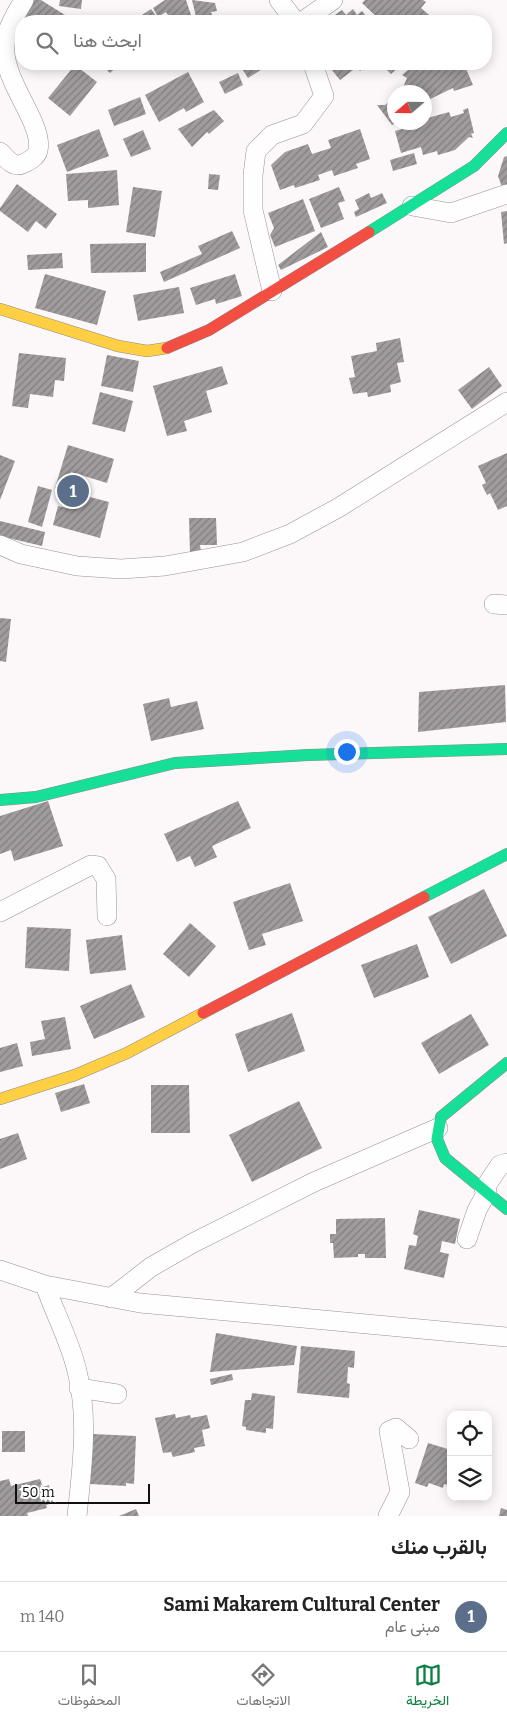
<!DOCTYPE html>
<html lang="ar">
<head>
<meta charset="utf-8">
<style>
	:root { --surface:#fff; --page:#f6f6f6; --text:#222; --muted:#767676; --line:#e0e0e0; --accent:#0b8043 }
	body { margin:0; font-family:Bitter,Vazirmatn,serif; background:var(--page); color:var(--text); direction:rtl }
	.controls { position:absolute; right:15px; bottom:15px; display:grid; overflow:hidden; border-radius:10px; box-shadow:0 2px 12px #0003 }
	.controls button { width:45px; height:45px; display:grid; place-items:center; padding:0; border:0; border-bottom:1px solid var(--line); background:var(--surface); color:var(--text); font:25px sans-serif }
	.compass { position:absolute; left:387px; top:85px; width:45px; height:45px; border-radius:50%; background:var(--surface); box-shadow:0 2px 12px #0003; rotate:250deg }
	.scale { position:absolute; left:15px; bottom:12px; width:135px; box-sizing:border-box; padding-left:5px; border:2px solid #101010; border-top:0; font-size:14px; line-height:18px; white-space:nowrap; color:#101010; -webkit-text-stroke:4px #fff; paint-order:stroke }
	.you { position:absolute; left:346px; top:751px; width:18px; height:18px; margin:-12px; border:4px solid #fff; border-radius:50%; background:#1a73e8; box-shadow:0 0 0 8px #1a73e833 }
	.badge { display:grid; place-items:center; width:32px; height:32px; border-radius:50%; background:var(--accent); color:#fff; font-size:16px; font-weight:700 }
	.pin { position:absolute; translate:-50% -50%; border:2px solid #fff; box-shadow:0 1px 5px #0006 }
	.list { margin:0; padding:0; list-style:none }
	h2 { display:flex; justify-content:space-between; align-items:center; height:65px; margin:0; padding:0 20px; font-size:21px }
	h2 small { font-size:16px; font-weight:400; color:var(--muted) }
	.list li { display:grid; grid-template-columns:32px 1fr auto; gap:15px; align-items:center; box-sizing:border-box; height:70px; padding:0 20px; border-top:1px solid var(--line) }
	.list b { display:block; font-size:19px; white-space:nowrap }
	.list p { margin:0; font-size:16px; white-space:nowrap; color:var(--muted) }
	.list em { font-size:16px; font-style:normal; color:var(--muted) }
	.icon { flex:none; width:28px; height:28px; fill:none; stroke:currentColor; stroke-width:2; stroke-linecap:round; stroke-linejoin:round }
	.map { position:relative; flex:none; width:507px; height:1516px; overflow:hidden; direction:ltr }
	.search { position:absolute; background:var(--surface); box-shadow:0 2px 12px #0003; left:15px; right:15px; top:15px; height:55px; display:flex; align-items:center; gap:12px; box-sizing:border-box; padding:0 18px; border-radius:20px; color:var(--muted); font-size:19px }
	.sheet { height:135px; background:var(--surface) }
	nav { display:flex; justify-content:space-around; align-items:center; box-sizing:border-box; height:70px; border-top:1px solid var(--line); background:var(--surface); font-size:14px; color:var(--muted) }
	nav a { display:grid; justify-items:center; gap:2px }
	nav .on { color:var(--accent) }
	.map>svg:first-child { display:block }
</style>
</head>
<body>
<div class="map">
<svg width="507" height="1516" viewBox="0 0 507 1516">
	<defs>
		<pattern id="building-hatch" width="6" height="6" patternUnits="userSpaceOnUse" patternTransform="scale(1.25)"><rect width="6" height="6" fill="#a09c9e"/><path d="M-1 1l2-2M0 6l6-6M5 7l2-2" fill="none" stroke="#817e7f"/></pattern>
	</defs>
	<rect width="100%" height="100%" fill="#fcf7f9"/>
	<path fill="url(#building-hatch)" d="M34,0H41L73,20L21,21V42L12,36Z
		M60,0H82L81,9L59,6Z
		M165,0H186L193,21H172L166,12L158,17L153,8Z
		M192,0L215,3L217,11L211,12L213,18L197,21Z
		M365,0H423L426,2L421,8L429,15L426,18L429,21H381L362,3Z
		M151,9L160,21H133Z
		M353,9L357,15L362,11L370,21H326L342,10L346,15Z
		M101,64H120L110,73Z
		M239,64H270L248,78Z
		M327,64H369L360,71L357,67L340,80Z
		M381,64H402L391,74Z
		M415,64L420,67L428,64H464L473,85L454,91L453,88L424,102V92H401L407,78L402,75Z
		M75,65L97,82L70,116L48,98Z
		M188,72L204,102L186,112L184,108L159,122L145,95Z
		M238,73L243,85L225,94L219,82Z
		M140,97L146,114L114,126L108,110Z
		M394,97V124L392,125L377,105H385Z
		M468,108L474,133L471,134L473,138L469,137L455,150L438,155L437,151L423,155L421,147L401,153L395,131L409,127L408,123L424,122V119L449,112L451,117L464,113L463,110Z
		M214,110L224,121L209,134L207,132L192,147L178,129Z
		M99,129L109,156L67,172L57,145Z
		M360,129L370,159L356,164L358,168L334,176L332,170L318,175L320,180L295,188L294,185L280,190L271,165L285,152L308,144L312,154L331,148L328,140Z
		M143,130L151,149L131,157L123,139Z
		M414,153L417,164L393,171L390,160Z
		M507,156V189L503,190L498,176L504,157Z
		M117,170L119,205L88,208V200L68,201L66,174Z
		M209,174L220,175L218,190L208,189Z
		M17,184L57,214L46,229L36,221L28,232L0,211V208Z
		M133,187L162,191L155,237L126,232Z
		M339,187L345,201L338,203L344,219L321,228L309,199Z
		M369,193L371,198L382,193L387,203L356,217L354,212L359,209L355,200Z
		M303,199L315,231L275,247L270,235L274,228L268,213Z
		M507,211V243L504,244L501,212Z
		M232,231L240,248L164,282L160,272L202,254L198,246Z
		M321,232L328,247L281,270L278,265Z
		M146,243V272L91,273L90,244Z
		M62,253L63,268L28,270L27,255Z
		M45,274L106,291L97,325L35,308Z
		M235,274L242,296L216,304L215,299L196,305L190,288Z
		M179,287L184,313L138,321L133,295Z
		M400,338L404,362L397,363L401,382L390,385L391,392L368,397L367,392L353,394L349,378L355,377L351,356L377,351L376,343Z
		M19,353L66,358L64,381L55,380L53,397L30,394L28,408L12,406Z
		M107,355L139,361L133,392L101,386Z
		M222,366L228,384L206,391L212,412L184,421L187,431L167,436L153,386Z
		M489,367L502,386L472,409L458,390Z
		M100,392L133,401L125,432L92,424Z
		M68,445L114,459L107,483L71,472L65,491L55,488Z
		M507,453V506L498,510L490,493L487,495L482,485L486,483L478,466Z
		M0,455L15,461L0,500Z
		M38,486L52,490L42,527L28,522Z
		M75,493L109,502L100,538L53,525L58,506L71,509Z
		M189,518H216L217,545H200L201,552L190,553Z
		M0,521L45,532L42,546L0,536Z
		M0,618L11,619L6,662L0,661Z
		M505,685L506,722L418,732L419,692Z
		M169,698L171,707L197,701L204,729L151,741L143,704Z
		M48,801L63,846L14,861L11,850L0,854V816Z
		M238,801L251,828L212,846L217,857L195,867L190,856L177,862L164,834Z
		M290,883L303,921L262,934L266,945L249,950L233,902Z
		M484,889L507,936L451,964L428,917Z
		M190,923L216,946L189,977L163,954Z
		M27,927L71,929L69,971L25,968Z
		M122,935L126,970L90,974L86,940Z
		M417,944L429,977L374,998L361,965Z
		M131,984L145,1017L94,1039L80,1006Z
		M292,1013L305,1051L248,1072L235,1034Z
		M471,1014L489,1045L439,1074L421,1043Z
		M65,1017L71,1049L32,1056L30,1042L45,1039L41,1021Z
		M17,1043L23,1066L0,1072V1048Z
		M84,1084L90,1103L61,1112L55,1093Z
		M151,1085H189L190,1133H151Z
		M299,1101L322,1148L252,1182L229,1135Z
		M18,1133L27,1159L0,1169V1139Z
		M419,1210L460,1219L455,1244L442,1241L440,1252L449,1254L444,1278L404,1269L409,1245L416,1246L418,1236L413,1234Z
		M385,1218L386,1258H365V1254H358V1257L334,1258L333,1243H330V1234H336V1219Z
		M216,1333L297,1346L294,1365L210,1372Z
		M301,1346L355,1351L354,1368L348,1367L347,1383L350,1384L349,1398L297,1393Z
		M232,1374L233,1380L211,1385L210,1379Z
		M252,1393L275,1396L273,1429L266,1428V1433L246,1430V1427L242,1426L245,1400H251Z
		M175,1414L176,1418L190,1415L191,1418L207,1415L210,1428L202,1430L205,1446L194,1448L195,1452L173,1457L171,1452L163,1453L155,1418Z
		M2,1431H25V1452H2Z
		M93,1434L136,1436L134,1484L126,1483V1486L90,1484Z
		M428,1443L451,1450V1486L444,1484L443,1488L429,1483L427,1487L415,1483Z
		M9,1479L11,1486L40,1479L43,1487L49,1485L53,1503L46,1505L47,1508L27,1513L28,1516H0V1481Z
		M501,1508L507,1510V1516H499Z
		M136,1509L139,1516H119Z"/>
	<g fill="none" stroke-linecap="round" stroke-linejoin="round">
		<g stroke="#969495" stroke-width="20">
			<path id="street" d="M279,0L295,21
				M303,21L333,0
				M0,152C6,158 13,168 22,164C28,162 37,157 38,150C44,125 4,82 5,49C5,31 15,15 24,0
				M412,206L451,213L507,194
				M272,291L253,210V175L256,151L272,135L303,124L324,96L313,64
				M0,545L21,554L77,566L121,569L165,566L243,552L290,534L338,508L507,402
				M494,604L507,605
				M0,912L91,865L98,866L106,879L107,916
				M484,1189L500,1165L507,1163
				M467,1239L477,1210L487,1192
				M0,1270L45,1285L140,1303L507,1337
				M45,1285C55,1314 70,1341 77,1371C89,1419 82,1467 77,1516
				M111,1298L151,1267L193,1243L314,1182L438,1128
				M79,1388L117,1394
				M388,1516L400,1492L389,1431L396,1428L409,1439"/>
		</g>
		<g stroke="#8d8b8c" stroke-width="12">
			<path id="fast" d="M369,232L474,166L507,133
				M0,800L36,797L175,763L308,755L507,749
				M424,897L507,854
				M507,1063L441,1117L437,1139L445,1158L507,1209"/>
		</g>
		<g stroke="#8d8b8c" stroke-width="12">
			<path id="slow" d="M0,309L118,346L147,351L167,348
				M0,1099L75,1075L127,1053L203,1013"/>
		</g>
		<g stroke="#8d8b8c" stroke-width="12">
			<path id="jam" d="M167,348L209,330L369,232
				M203,1013L424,897"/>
		</g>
		<use href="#street" stroke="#fffefe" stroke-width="19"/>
		<use href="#fast" stroke="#16e098" stroke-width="11"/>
		<use href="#slow" stroke="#ffcf43" stroke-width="11"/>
		<use href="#jam" stroke="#f24e42" stroke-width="11"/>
	</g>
</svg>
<div class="controls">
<button><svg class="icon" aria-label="locate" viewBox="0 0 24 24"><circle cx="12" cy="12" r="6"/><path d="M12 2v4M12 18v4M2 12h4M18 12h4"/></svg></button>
<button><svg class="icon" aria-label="layers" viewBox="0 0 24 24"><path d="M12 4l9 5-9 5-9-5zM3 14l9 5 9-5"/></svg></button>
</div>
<svg class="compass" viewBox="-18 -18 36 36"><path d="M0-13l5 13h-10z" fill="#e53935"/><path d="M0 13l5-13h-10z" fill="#767676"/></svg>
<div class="scale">50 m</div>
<div class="you"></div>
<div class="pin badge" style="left:73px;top:491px;background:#5c6f8a">1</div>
<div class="search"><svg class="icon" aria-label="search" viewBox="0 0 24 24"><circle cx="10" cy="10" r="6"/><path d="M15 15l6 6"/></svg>ابحث هنا</div>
</div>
<section class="sheet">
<h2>بالقرب منك<small></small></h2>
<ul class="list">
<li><span class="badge" style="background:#5c6f8a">1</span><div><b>Sami Makarem Cultural Center</b><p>مبنى عام</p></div><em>140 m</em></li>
</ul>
</section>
<nav>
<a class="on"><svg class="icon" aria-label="map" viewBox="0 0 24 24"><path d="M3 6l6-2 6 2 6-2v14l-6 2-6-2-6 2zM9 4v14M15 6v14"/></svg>الخريطة</a>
<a><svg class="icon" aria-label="directions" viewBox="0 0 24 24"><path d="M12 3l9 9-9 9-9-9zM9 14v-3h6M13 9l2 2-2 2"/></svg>الاتجاهات</a>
<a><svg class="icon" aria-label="saved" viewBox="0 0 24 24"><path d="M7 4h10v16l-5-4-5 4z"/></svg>المحفوظات</a>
</nav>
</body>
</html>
